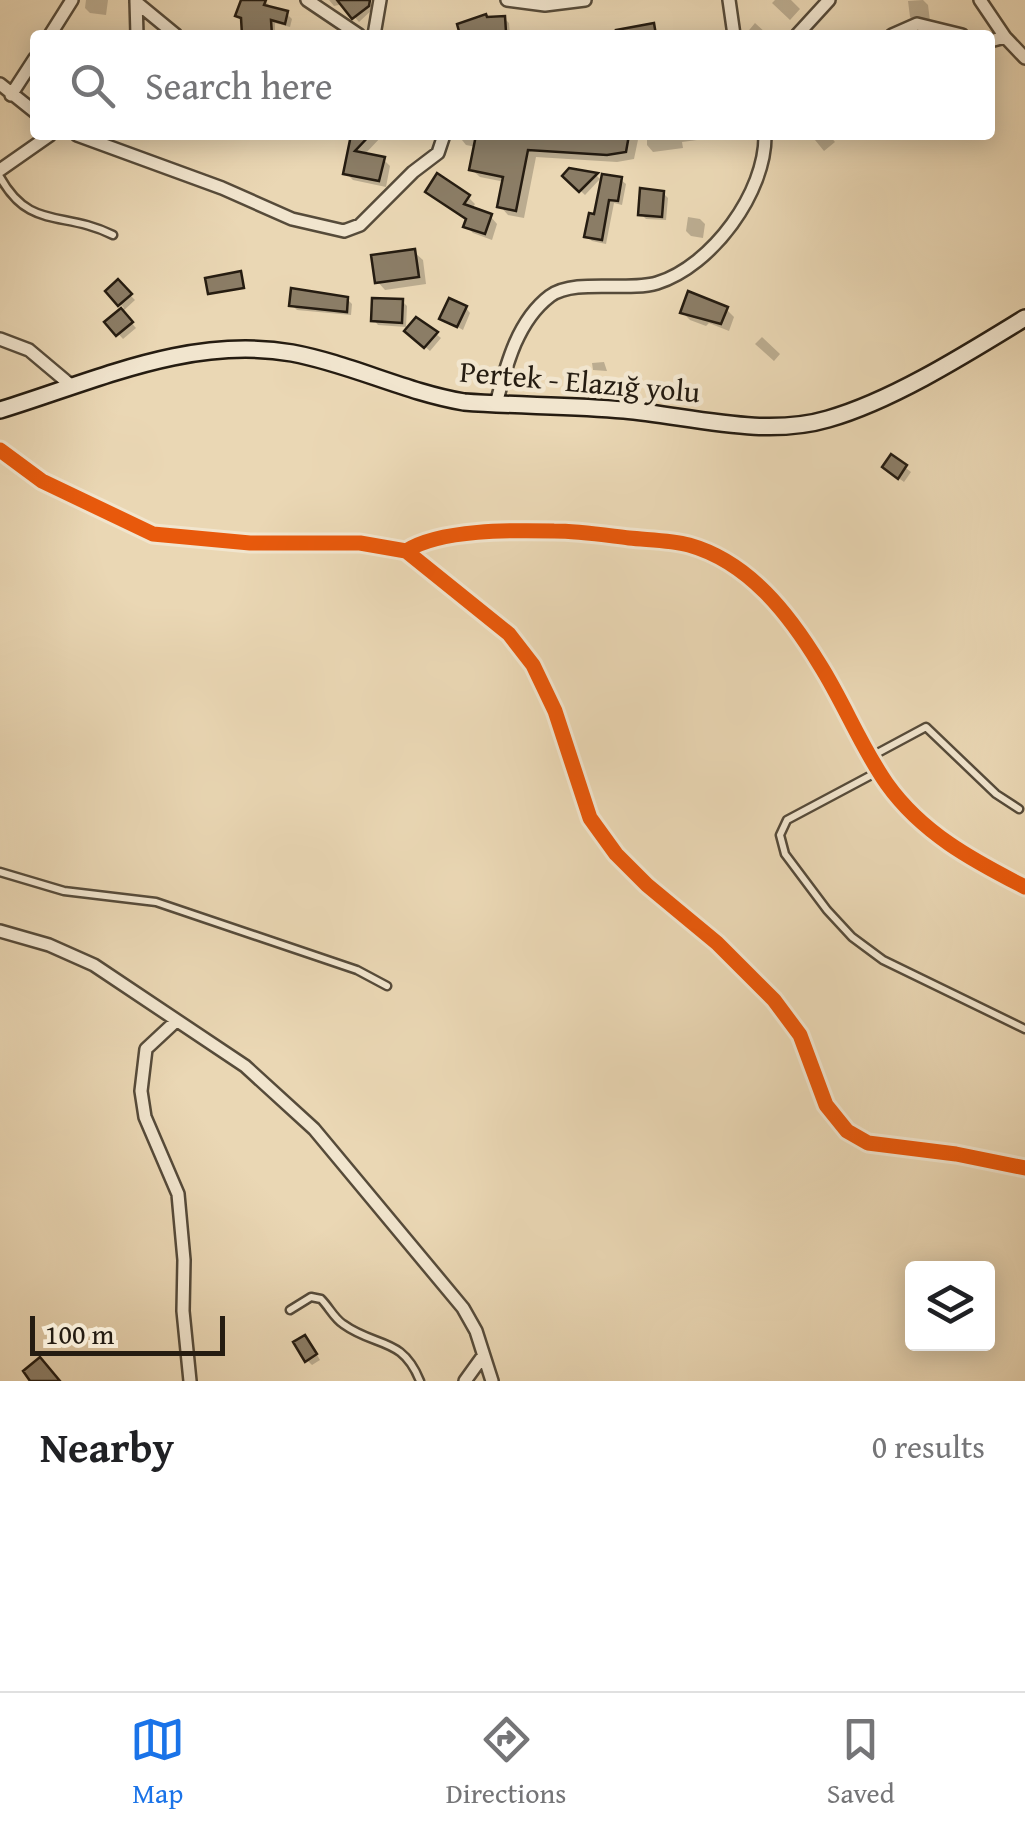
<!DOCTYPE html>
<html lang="en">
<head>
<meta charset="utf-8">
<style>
	:root { --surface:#fff; --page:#f6f6f6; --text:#202124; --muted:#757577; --line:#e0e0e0; --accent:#1a73e8 }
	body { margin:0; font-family:"Gentium Book Plus",serif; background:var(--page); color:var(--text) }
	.controls { position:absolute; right:30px; bottom:30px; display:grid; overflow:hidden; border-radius:10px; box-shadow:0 5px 25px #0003 }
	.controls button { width:90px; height:90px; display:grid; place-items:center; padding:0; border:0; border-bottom:2px solid var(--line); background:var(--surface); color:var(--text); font:50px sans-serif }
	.scale { position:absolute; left:30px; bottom:25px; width:195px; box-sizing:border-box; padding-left:10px; border:5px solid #251c11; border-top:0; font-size:28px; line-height:35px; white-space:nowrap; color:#251c11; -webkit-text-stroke:8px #f1e5ce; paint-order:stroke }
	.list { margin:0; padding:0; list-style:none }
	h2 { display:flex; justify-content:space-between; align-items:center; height:130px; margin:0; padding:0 40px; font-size:42px }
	h2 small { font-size:32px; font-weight:400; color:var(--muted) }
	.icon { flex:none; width:55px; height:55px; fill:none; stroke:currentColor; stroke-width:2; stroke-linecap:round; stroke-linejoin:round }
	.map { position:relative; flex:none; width:1025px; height:1381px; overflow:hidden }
	.search { position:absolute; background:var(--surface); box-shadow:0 5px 25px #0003; left:30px; right:30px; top:30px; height:110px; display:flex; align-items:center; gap:25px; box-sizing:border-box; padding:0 35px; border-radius:10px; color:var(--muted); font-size:38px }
	.sheet { height:310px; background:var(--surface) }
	nav { display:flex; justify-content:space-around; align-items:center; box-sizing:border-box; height:140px; border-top:2px solid var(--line); background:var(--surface); font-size:28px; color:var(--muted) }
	nav a { display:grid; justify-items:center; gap:5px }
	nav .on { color:var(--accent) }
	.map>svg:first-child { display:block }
</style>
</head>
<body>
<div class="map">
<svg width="1025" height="1381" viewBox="0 0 1025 1381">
	<rect width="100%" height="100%" fill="#ead7b4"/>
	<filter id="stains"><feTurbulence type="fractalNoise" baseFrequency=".002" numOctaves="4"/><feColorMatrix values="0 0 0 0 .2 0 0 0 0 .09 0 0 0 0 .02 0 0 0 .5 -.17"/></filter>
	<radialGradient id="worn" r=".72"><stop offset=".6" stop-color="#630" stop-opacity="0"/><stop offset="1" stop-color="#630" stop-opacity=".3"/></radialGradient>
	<path fill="#0003" d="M86,0H108L106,15L90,13L85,8Z
		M244,0L265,1L270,6L269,9L287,14L292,19L290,27L275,23V35H244Z
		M329,0H368L373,9L359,22L343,4L334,6Z
		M775,0H791L800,9L790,20L772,3Z
		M923,0L928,5L930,21L915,22L910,17L908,1Z
		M504,18L509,23L510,35H463L460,26Z
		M755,23L768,35H745Z
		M306,31L322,32L324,35H306Z
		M353,135L382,136L364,155L383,159L390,166L386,187L353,180L346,173Z
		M458,135H511L540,141V135H639L634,159L617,162L536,157L524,218L508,215L500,206L505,182L480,177L471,169L476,147L466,145Z
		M647,135H734L682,142L683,148L653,152L647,145Z
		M821,135H829L835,142L824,151L815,140Z
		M570,171L596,175L600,179L585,195L565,176Z
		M621,180L626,184L622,205L614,203L606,244L592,241L587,236Z
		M663,193L668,198L666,220L646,219L641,214Z
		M468,197L475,204L471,210L491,217L497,224L492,240L473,233L466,226L468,221L435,198Z
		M688,217L700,219L705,224L703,238L691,236L686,231Z
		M414,252L423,260L426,284L385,290L377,281Z
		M118,283L135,300L122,312L136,328L123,339L108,322L124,308L108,291Z
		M347,299L352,304L351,315L297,310L292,305Z
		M402,301L407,306L406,327L378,325L374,320Z
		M466,308L470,313L463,330L442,318Z
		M726,309L734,317L729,331L709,323L706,326L690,320L682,312Z
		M407,331L436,334L441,338L430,351Z
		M762,337L780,354L774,361L755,344Z
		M604,362L607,371L593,370L592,363Z
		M892,457L911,472L904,482L890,472Z
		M310,1343L320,1360L312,1365L307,1360Z"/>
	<path fill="#8b7d66" stroke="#251c11" stroke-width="2.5" d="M241,0H266L264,5L288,11L285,24L271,20L272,35H242L241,18L235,16Z
		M337,0H370L369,6L352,19Z
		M486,14L487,17L505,16L506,32L460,35L457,24Z
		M654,23L656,35H617L616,30Z
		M351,135H370L355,151L385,157L379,181L343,174Z
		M476,135L537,138V135H629L626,152L607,155L528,150L516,211L497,207L503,177L469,170Z
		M569,168L598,173L579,192L562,176Z
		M437,173L470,195L464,204L492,214L485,234L463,227L466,219L425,192Z
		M602,174L622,177L618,201L609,200L602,240L584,237L589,213L594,214Z
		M640,188L664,191L662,217L638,215Z
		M415,249L419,277L375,283L371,255Z
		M241,271L244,288L208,294L205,278Z
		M118,279L132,294L118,306L105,291Z
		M291,288L348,297L347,312L289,306Z
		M688,291L728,307L721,324L680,313Z
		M372,298L403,299L402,323L371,321Z
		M449,298L467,306L457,327L439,319Z
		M121,308L133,322L116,336L104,322Z
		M416,317L438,332L424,348L404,331Z
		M891,454L907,465L898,479L882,467Z
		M305,1335L317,1354L305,1362L293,1342Z
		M40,1357L60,1381H30L23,1371Z"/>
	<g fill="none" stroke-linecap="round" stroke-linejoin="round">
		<g stroke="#564b3a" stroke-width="11">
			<path id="lane" d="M0,177C30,231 63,210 113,235
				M872,756L926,727L996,794L1019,809
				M879,771L787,820L780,835L785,854L827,910L852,937L883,960L1025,1029
				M0,872L64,891L156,902L357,970L387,986
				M290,1310L311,1297L321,1299C329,1307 334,1318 343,1324C376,1348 402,1336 420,1381"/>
		</g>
		<g stroke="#564b3a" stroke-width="16">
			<path id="street" d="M136,0L137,35
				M307,0L359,35
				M507,0L545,5L585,0
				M729,0L734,35
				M980,0L1005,37L1025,58
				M136,2L176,35
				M50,35L72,0
				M374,35L380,0
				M797,35L829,0
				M892,35L917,24L962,35
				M990,41L1005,37
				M0,84L35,112
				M11,95L35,58
				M77,135L222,188L292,219L344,231L360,225L413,172L438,153L444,135
				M0,170L50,135
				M0,339L29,350L73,387
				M496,404C506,366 517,321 550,296C575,278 628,292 657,283C712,266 766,192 765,135
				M0,450L42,481L153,534L250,543H360L406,551L509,634L533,665L555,711L590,818L616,854L647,885L717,943L774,1000L800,1035L826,1105L847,1131L868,1143L956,1154L1025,1168
				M406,551C440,529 513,530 554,531C579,531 604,535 629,538C649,540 671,540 689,545C749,562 789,614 820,665C844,703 861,747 887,784C922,833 972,860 1025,887
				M0,931L49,945L94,965L245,1066L314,1129L463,1308L476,1331L492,1381
				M175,1022L146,1049L141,1091L145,1117L178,1194L184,1260L183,1311L190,1381
				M465,1381L483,1356"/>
		</g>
		<g stroke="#251c11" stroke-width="20">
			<path id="secondary" d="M0,410C95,381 191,335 292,353C351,364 405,392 464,402C517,406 570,405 624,410C689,416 764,438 828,419C892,401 968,353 1025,318"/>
		</g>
		<use href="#lane" stroke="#f1e5ce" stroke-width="6"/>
		<use href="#street" stroke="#f1e5ce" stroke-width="11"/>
		<use href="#secondary" stroke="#f1e5ce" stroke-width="15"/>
		<g stroke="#f1e5ce" stroke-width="21">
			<path id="cycleway" d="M0,450L42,481L153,534L250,543H360L406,551L509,634L533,665L555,711L590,818L616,854L647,885L717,943L774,1000L800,1035L826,1105L847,1131L868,1143L956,1154L1025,1168
				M406,551C440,529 513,530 554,531C579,531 604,535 629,538C649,540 671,540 689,545C749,562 789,614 820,665C844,703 861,747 887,784C922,833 972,860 1025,887"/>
		</g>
		<use href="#cycleway" stroke="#e8590c" stroke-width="15"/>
	</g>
	<g text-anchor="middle" stroke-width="9" stroke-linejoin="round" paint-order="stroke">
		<g font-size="30" fill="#251c11" stroke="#f1e5ce">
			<text transform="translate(580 382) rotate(5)" y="10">Pertek - Elazığ yolu</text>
		</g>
	</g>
	<rect width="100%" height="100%" filter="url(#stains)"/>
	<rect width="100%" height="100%" fill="url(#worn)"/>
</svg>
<div class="controls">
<button><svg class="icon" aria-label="layers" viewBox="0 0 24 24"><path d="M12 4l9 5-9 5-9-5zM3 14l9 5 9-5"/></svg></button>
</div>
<div class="scale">100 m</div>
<div class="search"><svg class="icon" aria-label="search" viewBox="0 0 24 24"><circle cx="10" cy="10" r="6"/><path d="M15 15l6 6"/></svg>Search here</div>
</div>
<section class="sheet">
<h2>Nearby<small>0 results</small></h2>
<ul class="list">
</ul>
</section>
<nav>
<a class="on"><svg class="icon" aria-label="map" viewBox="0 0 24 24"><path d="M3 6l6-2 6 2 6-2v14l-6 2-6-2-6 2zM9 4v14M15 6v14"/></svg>Map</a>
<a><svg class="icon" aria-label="directions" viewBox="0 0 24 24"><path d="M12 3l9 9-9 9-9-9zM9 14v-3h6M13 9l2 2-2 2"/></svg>Directions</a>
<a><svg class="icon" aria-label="saved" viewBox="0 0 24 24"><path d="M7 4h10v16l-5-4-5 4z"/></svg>Saved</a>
</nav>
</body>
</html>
